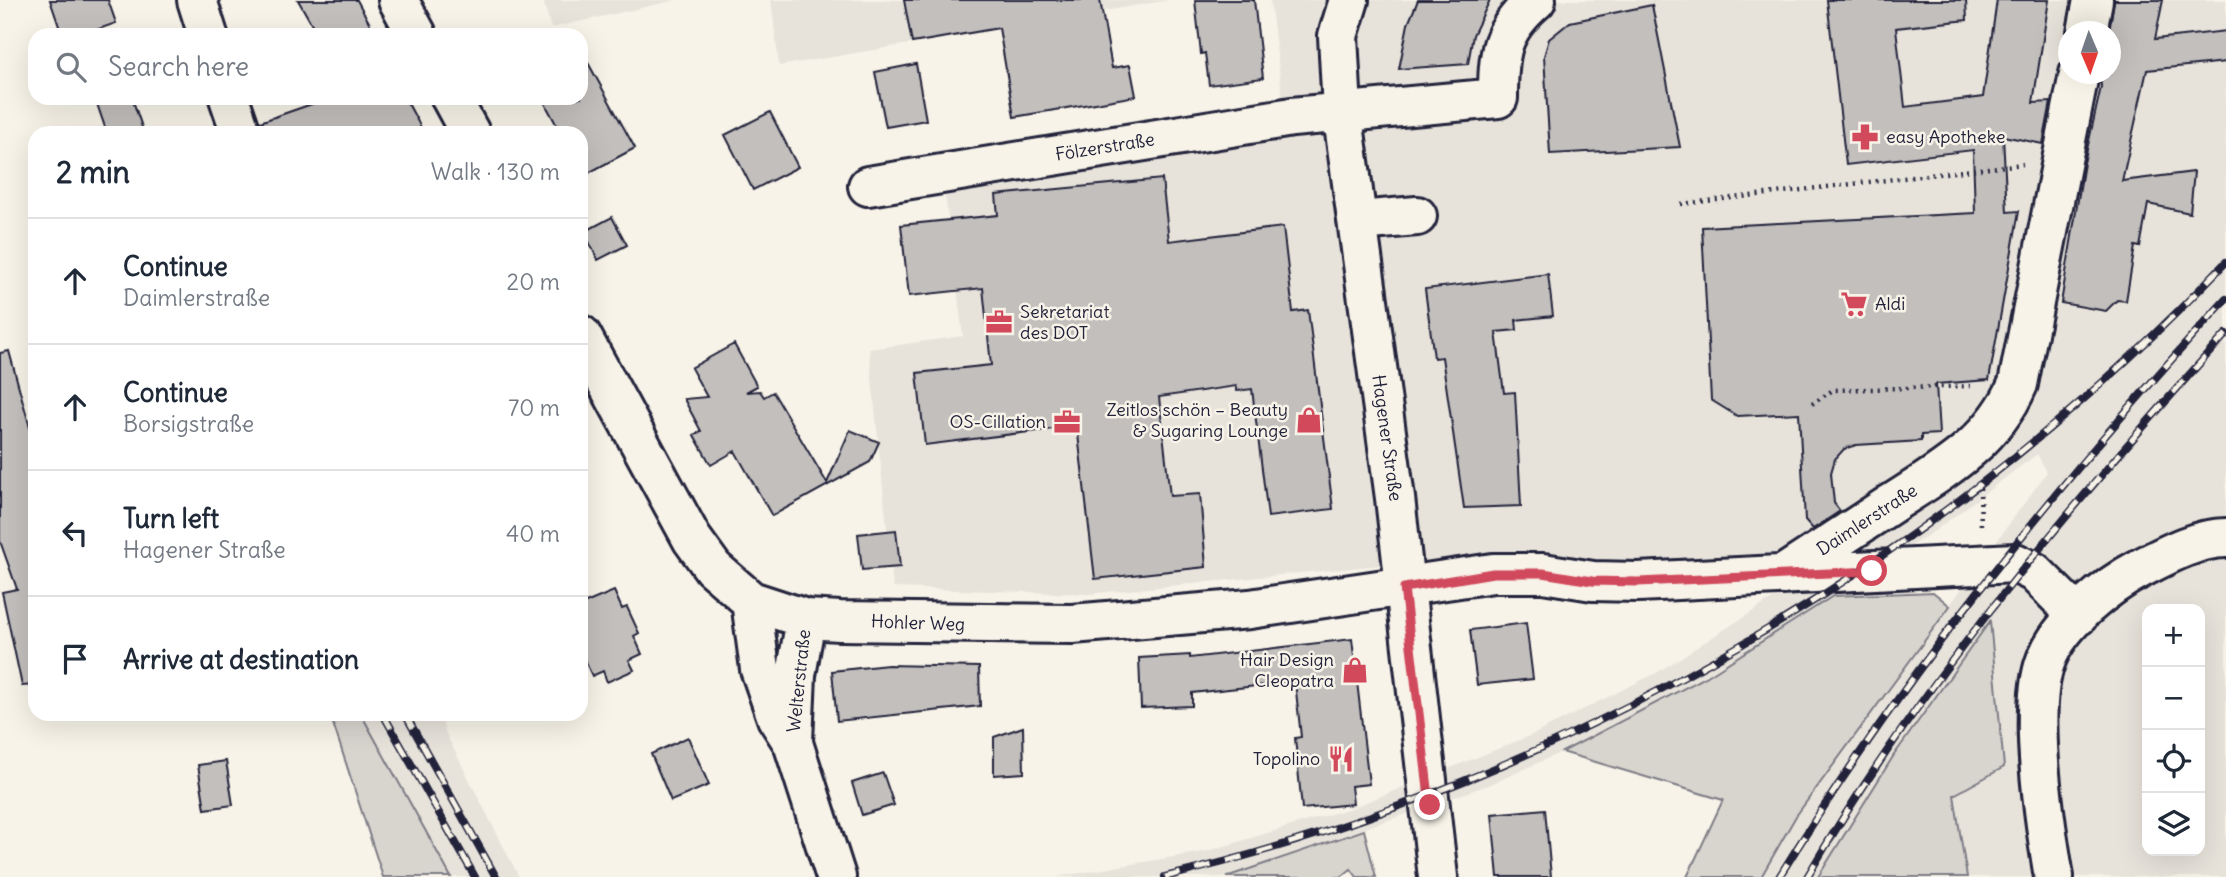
<!DOCTYPE html>
<html lang="en">
<head>
<meta charset="utf-8">
<style>
	:root { --surface:#fff; --page:#f6f6f7; --text:#1f2937; --muted:#747a83; --line:#e0e1e3 }
	body { margin:0; font-family:Delius,sans-serif; background:var(--page); color:var(--text) }
	.controls { position:absolute; right:21px; bottom:21px; display:grid; overflow:hidden; border-radius:14px; box-shadow:0 7px 28px #0002 }
	.controls button { width:63px; height:63px; display:grid; place-items:center; padding:0; border:0; border-bottom:2px solid var(--line); background:var(--surface); color:var(--text); font:35px sans-serif }
	.compass { position:absolute; left:2058px; top:21px; width:63px; height:63px; border-radius:50%; background:var(--surface); box-shadow:0 7px 28px #0002; rotate:178deg }
	.stop { position:absolute; width:21px; height:21px; margin:-16px; border:5px solid #d1495b; border-radius:50%; background:#fff }
	.stop.end { background:#d1495b; border-color:#fff; box-shadow:0 2px 7px #0008 }
	.list { margin:0; padding:0; list-style:none }
	h2 { display:flex; justify-content:space-between; align-items:center; height:91px; margin:0; padding:0 28px; font-size:30px }
	h2 small { font-size:23px; font-weight:400; color:var(--muted) }
	.list li { display:grid; grid-template-columns:46px 1fr auto; gap:21px; align-items:center; box-sizing:border-box; height:126px; padding:0 28px; border-top:2px solid var(--line) }
	.list b { display:block; font-size:26px; white-space:nowrap }
	.list p { margin:0; font-size:23px; white-space:nowrap; color:var(--muted) }
	.list em { font-size:23px; font-style:normal; color:var(--muted) }
	.icon { flex:none; width:38px; height:38px; fill:none; stroke:currentColor; stroke-width:2; stroke-linecap:round; stroke-linejoin:round }
	.map { position:relative; flex:none; width:2226px; height:877px; overflow:hidden }
	.search { position:absolute; background:var(--surface); box-shadow:0 7px 28px #0002; left:28px; top:28px; width:560px; height:77px; display:flex; align-items:center; gap:18px; box-sizing:border-box; padding:0 24px; border-radius:21px; color:var(--muted); font-size:26px }
	.panel { position:absolute; background:var(--surface); box-shadow:0 7px 28px #0002; left:28px; top:126px; width:560px; height:595px; border-radius:21px }
	.map>svg:first-child { display:block }
</style>
</head>
<body>
<div class="map">
<svg width="2226" height="877" viewBox="0 0 2226 877">
	<rect width="100%" height="100%" fill="#f7f3e8"/>
	<filter id="ink" filterUnits="userSpaceOnUse"><feTurbulence type="fractalNoise" baseFrequency=".0143" numOctaves="2"/><feDisplacementMap in="SourceGraphic" scale="14" xChannelSelector="R" yChannelSelector="G"/><feConvolveMatrix kernelMatrix="1 2 1 2 8 2 1 2 1" color-interpolation-filters="sRGB"/></filter>
	<g filter="url(#ink)">
		<path fill="#e7e3db" fill-rule="evenodd" d="M543,0H677L551,28Z
			M771,0H1169L779,66Z
			M1270,0H2226V877H1967L1954,795L1894,755L1818,877H1761L1796,816L2047,472L2037,454L1936,530L1706,677L1601,734L1494,783L1226,877H1057L1208,851L1354,807L1532,735L1658,672L1783,592L1493,573L1443,559L1088,594L893,588L869,349L963,336L945,194L1287,132ZM2068,32H2110V74H2068ZM2147,609H2200V851H2147Z
			M361,714H440L445,732L519,877H451Z"/>
		<path fill="#d8d5cf" stroke="#7d7c85" stroke-width="2" d="M1933,592L1950,606L1796,816L1761,877H1687L1723,800L1562,752L1706,677L1833,596Z
			M1990,621L2004,767L1954,795L1967,877H1818L1894,755Z
			M330,714H361L451,877H383Z
			M1364,830L1376,877H1357L1351,869L1341,877H1226Z"/>
		<path fill="#c2bfbd" stroke="#22223b" stroke-width="2" d="M50,0H108L116,23L82,35H62Z
			M298,0H357L371,26L353,35H318Z
			M904,0H1100L1112,68L1130,65L1136,96L1014,117L999,28L912,43Z
			M1195,0H1254L1263,78L1209,85L1205,53L1201,54Z
			M1418,0H1490L1473,35L1468,64L1399,69L1408,24Z
			M1827,0H1966L1967,20L1896,28L1905,107L1983,97L1997,0H2049L2033,103L2051,102L2043,144L2003,136L2007,212L2019,211L1989,380L1936,384L1939,434L1921,435V441L1856,445L1844,449L1835,459L1831,473L1834,503L1840,511L1813,529L1805,520L1799,413L1737,416L1711,400L1702,227L1975,213L1973,150L1846,165Z
			M2114,0H2163L2155,39L2226,31V62L2147,70L2122,181L2194,172L2190,213L2148,204L2140,247L2135,246L2126,301L2117,300L2106,311L2061,303L2084,163L2101,87L2100,74H2110L2109,32Z
			M1652,5L1680,147L1550,154L1544,56L1549,39L1570,22Z
			M581,50L635,148L581,177V133H561L542,98H581Z
			M916,64L926,120L886,127L875,72Z
			M95,98H132L144,133H107Z
			M329,98H405L424,133H262L260,122Z
			M770,112L798,167L753,190L725,135Z
			M1162,179L1169,241L1283,227L1293,312L1308,310L1333,509L1268,517L1252,389L1237,391L1236,386L1159,397L1170,496L1200,494L1206,567L1095,579L1077,426L925,445L917,373L991,365L983,288L909,296L901,225L998,215L996,195Z
			M612,217L627,245L598,260L584,232Z
			M1548,274L1553,316L1516,320L1517,330L1496,332L1504,393L1515,392L1521,506L1464,508L1442,357L1434,358L1425,289Z
			M734,344L757,386L746,392L760,391L764,397L773,392L827,483L850,430L879,442L870,462L772,516L735,451L711,465L694,435L701,431L684,399L707,397L691,368Z
			M9,351L35,446V685L22,686L2,592L17,589L0,541V353Z
			M896,530L900,567L862,570L858,534Z
			M614,591L622,609L627,607L639,633L634,636L642,654L629,660L634,670L607,682L603,671L592,676L581,652V605Z
			M1526,623L1533,679L1477,685L1470,630Z
			M1352,639L1369,784L1351,786L1353,804L1302,809L1295,738L1301,737L1295,682L1192,693V706L1141,708L1139,658L1190,655V658Z
			M888,665L979,667L980,706L837,721L832,671Z
			M1023,727L1024,773L994,775V737Z
			M688,737L709,785L671,801L651,754Z
			M226,761L233,805L205,809L198,765Z
			M883,773L894,805L862,815L852,783Z
			M1545,809L1551,877H1498L1492,814Z"/>
		<g fill="none" stroke-linecap="round" stroke-linejoin="round">
			<g stroke="#22223b" stroke-width="44">
				<path id="minor" d="M197,0L208,35
					M398,0L417,35
					M2087,32L2093,0
					M229,98L241,133
					M451,98L470,133
					M868,186L1292,117L1498,98C1498,53 1500,31 1536,0
					M1358,221L1417,216
					M581,335L692,539L713,568L751,601L806,619L840,621L1072,624L1250,609L1493,573H1543L1593,581L1638,582L2015,563L2034,572L2078,616
					M1783,575C1819,551 1855,528 1891,504C1942,471 1993,443 2018,384L2079,74
					M751,601L760,669L777,718L793,743L836,877
					M793,741L796,675L806,619
					M2054,877C2045,824 2027,709 2046,660C2061,622 2107,586 2141,568C2166,555 2197,538 2226,538"/>
			</g>
			<g stroke="#22223b" stroke-width="44">
				<path id="major" d="M1349,0L1338,36L1342,110L1395,498L1438,877"/>
			</g>
			<path stroke="#22223b" stroke-width="4.5" stroke-dasharray="2 5" stroke-linecap="butt" d="M1681,204L2023,164
				M1812,404L1833,390L1975,386
				M1980,488L1981,528"/>
			<use href="#minor" stroke="#f7f3e8" stroke-width="38"/>
			<use href="#major" stroke="#f7f3e8" stroke-width="38"/>
			<g stroke="#22223b" stroke-width="8">
				<path id="rail" d="M383,714L475,877
					M405,714L496,877
					M1165,877C1567,780 1942,562 2226,262
					M1779,877C1908,668 2061,480 2226,299
					M1807,877C1923,679 2073,503 2226,334"/>
			</g>
			<use href="#rail" stroke="#f7f3e8" stroke-width="5" stroke-dasharray="16" stroke-linecap="butt"/>
		</g>
	</g>
	<g fill="none" stroke-linecap="round" stroke-linejoin="round" filter="url(#ink)">
		<path stroke="#d1495b" stroke-width="9" d="M1430,805L1404,588L1493,573H1543L1592,581L1638,582L1872,571"/>
	</g>
	<defs>
		<g id="pharmacy-bare" transform="scale(2.1)"><path d="M-2-6h4v4h4v4h-4v4h-4v-4h-4v-4h4Z" fill="#d1495b" stroke="#f7f3e8" stroke-width="2.5" paint-order="stroke"/></g>
		<g id="supermarket-bare" transform="scale(2.1)"><path d="M-6-5.5h2.5l.6 2H6L4.5 2H-2.5L-4.4-4H-6ZM-1.5 3.2a1.3 1.3 0 1 0 .1 0ZM3 3.2a1.3 1.3 0 1 0 .1 0Z" fill="#d1495b" stroke="#f7f3e8" stroke-width="2.5" paint-order="stroke"/></g>
		<g id="office-bare" transform="scale(2.1)"><path d="M-6-3h4V-5.5h4V-3h4V5H-6ZM-1-4.5V-3h2v-1.5ZM-6 0V1H6V0Z" fill="#d1495b" stroke="#f7f3e8" stroke-width="2.5" paint-order="stroke"/></g>
		<g id="shop-bare" transform="scale(2.1)"><path d="M-5-2.5h2.3a2.7 3.5 0 0 1 5.4 0H5L5.5 6h-11ZM-1.5-2.5h3a1.5 2.3 0 0 0-3 0Z" fill="#d1495b" stroke="#f7f3e8" stroke-width="2.5" paint-order="stroke"/></g>
		<g id="restaurant-bare" transform="scale(2.1)"><path d="M-5-6h1v4h1v-4h1v4h1v-4h1v5L-1.5 .5V6h-2V.5L-5-1ZM5-6V6H3V1.5H1.5Q1.5-4 5-6Z" fill="#d1495b" stroke="#f7f3e8" stroke-width="2.5" paint-order="stroke"/></g>
	</defs>
	<g fill-rule="evenodd">
		<use href="#pharmacy-bare" x="1865" y="137"/>
		<use href="#supermarket-bare" x="1854" y="304"/>
		<use href="#office-bare" x="999" y="322"/>
		<use href="#shop-bare" x="1309" y="420"/>
		<use href="#office-bare" x="1067" y="422"/>
		<use href="#shop-bare" x="1355" y="670"/>
		<use href="#restaurant-bare" x="1341" y="759"/>
	</g>
	<g text-anchor="middle" stroke-width="5" stroke-linejoin="round" paint-order="stroke">
		<g font-size="18" fill="#22223b" stroke="#f7f3e8" text-anchor="end">
			<text x="1886" y="143" text-anchor="start">easy Apotheke</text>
			<text x="1875" y="310" text-anchor="start">Aldi</text>
			<text x="1020" y="318" text-anchor="start">Sekretariat<tspan x="1020" dy="21">des DOT</tspan></text>
			<text x="1288" y="416">Zeitlos schön – Beauty<tspan x="1288" dy="21">&amp; Sugaring Lounge</tspan></text>
			<text x="1046" y="428">OS-Cillation</text>
			<text x="1334" y="666">Hair Design<tspan x="1334" dy="21">Cleopatra</tspan></text>
			<text x="1320" y="765">Topolino</text>
		</g>
		<g font-size="18" fill="#22223b" stroke="#f7f3e8">
			<text transform="translate(1105 147) rotate(-9)" y="6">Fölzerstraße</text>
			<text transform="translate(1387 438) rotate(82)" y="6">Hagener Straße</text>
			<text transform="translate(1867 520) rotate(-33)" y="6">Daimlerstraße</text>
			<text transform="translate(918 623) rotate(2)" y="6">Hohler Weg</text>
			<text transform="translate(799 681) rotate(-84)" y="6">Welterstraße</text>
		</g>
	</g>
</svg>
<div class="controls">
<button>+</button>
<button>−</button>
<button><svg class="icon" aria-label="locate" viewBox="0 0 24 24"><circle cx="12" cy="12" r="6"/><path d="M12 2v4M12 18v4M2 12h4M18 12h4"/></svg></button>
<button><svg class="icon" aria-label="layers" viewBox="0 0 24 24"><path d="M12 4l9 5-9 5-9-5zM3 14l9 5 9-5"/></svg></button>
</div>
<svg class="compass" viewBox="-18 -18 36 36"><path d="M0-13l5 13h-10z" fill="#e53935"/><path d="M0 13l5-13h-10z" fill="#747a83"/></svg>
<div class="stop" style="left:1872px;top:571px"></div>
<div class="stop end" style="left:1430px;top:805px"></div>
<div class="search"><svg class="icon" aria-label="search" viewBox="0 0 24 24"><circle cx="10" cy="10" r="6"/><path d="M15 15l6 6"/></svg>Search here</div>
<section class="panel">
<h2>2 min<small>Walk · 130 m</small></h2>
<ul class="list">
<li><svg class="icon" aria-label="ahead" viewBox="0 0 24 24"><path d="M12 20V5M6 11l6-6 6 6"/></svg><div><b>Continue</b><p>Daimlerstraße</p></div><em>20 m</em></li>
<li><svg class="icon" aria-label="ahead" viewBox="0 0 24 24"><path d="M12 20V5M6 11l6-6 6 6"/></svg><div><b>Continue</b><p>Borsigstraße</p></div><em>70 m</em></li>
<li><svg class="icon" aria-label="left" viewBox="0 0 24 24"><path d="M17 20v-9H6M10 6l-5 5 5 5"/></svg><div><b>Turn left</b><p>Hagener Straße</p></div><em>40 m</em></li>
<li><svg class="icon" aria-label="arrive" viewBox="0 0 24 24"><path d="M6 21V4h12l-3 4 3 4H6"/></svg><div><b>Arrive at destination</b></div></li>
</ul>
</section>
</div>
</body>
</html>
